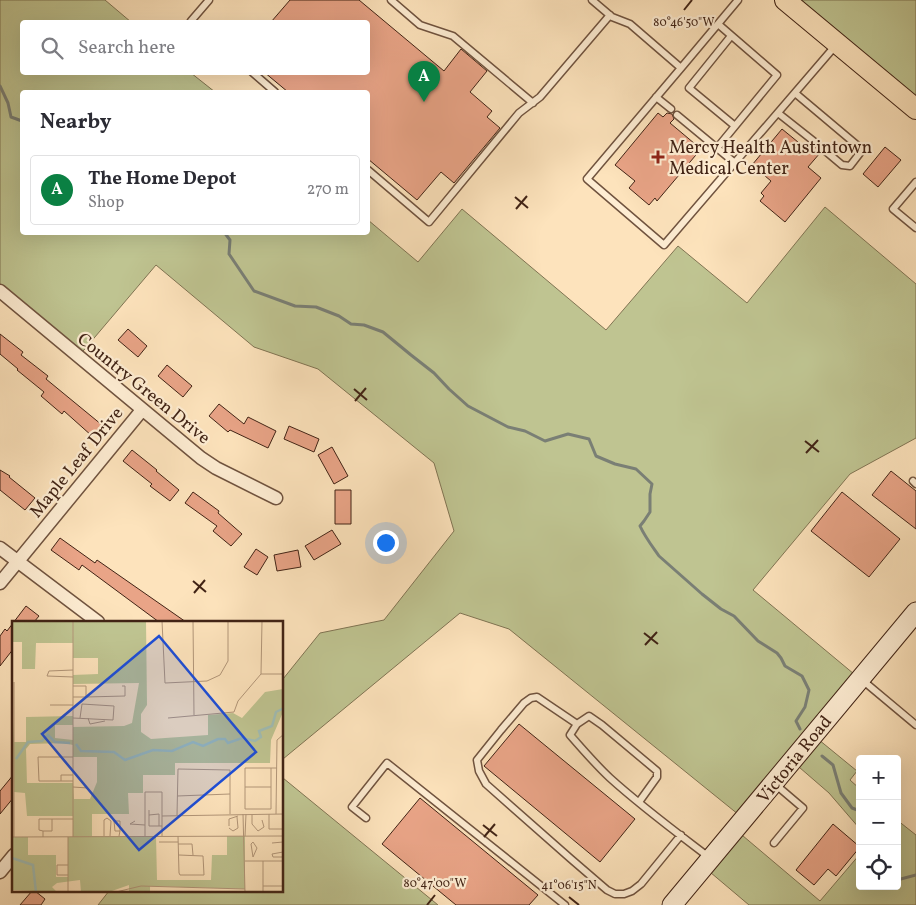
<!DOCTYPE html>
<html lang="en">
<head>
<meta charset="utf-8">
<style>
	:root { --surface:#fff; --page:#f7f7f7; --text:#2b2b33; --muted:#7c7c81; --line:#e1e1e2; --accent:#0b8043 }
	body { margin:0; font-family:Vollkorn,serif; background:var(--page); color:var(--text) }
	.controls { position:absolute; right:15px; bottom:15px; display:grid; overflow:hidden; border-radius:5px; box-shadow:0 5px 20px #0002 }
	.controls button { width:45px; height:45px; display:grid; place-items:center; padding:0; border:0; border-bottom:1px solid var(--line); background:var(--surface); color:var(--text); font:25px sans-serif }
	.you { position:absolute; left:385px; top:542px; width:18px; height:18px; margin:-12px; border:4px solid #fff; border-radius:50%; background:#1a73e8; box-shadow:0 0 0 8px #1a73e833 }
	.badge { display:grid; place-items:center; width:32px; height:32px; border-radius:50%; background:var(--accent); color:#fff; font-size:16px; font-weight:700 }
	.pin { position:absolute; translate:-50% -41px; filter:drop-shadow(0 1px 2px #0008) }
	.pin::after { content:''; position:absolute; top:26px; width:18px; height:15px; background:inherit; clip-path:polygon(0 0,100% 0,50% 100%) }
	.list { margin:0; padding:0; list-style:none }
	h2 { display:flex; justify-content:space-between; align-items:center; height:65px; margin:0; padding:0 20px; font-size:21px }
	h2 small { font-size:16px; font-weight:400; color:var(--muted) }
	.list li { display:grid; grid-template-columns:32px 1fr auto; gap:15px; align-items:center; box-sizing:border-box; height:70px; margin:0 10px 10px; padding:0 10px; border:1px solid var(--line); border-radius:5px }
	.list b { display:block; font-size:19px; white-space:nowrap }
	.list p { margin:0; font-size:16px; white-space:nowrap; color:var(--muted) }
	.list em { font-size:16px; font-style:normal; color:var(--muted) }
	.icon { flex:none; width:28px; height:28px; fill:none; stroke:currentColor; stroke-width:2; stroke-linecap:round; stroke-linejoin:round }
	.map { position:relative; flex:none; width:916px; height:905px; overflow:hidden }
	.search { position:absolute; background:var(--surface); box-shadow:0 5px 20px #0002; left:20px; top:20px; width:350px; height:55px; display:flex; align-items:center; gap:12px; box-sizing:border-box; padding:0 18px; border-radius:5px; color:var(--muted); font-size:19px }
	.panel { position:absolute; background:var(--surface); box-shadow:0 5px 20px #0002; left:20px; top:90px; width:350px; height:145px; border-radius:5px }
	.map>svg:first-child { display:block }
</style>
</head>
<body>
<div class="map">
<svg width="916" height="905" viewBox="0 0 916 905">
	<rect width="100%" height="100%" fill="#fde3bc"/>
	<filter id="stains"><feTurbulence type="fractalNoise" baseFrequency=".004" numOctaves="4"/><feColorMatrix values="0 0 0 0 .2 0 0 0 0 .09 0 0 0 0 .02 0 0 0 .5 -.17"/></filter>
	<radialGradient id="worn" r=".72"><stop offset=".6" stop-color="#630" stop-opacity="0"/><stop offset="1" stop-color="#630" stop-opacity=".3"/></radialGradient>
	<path fill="#bfc491" stroke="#807453" d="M0,0H105L131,22H22V72L191,73L215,92H22V232H368V220L418,262L462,209L606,330L678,246L747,303L825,207L916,284V438L850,474L753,590L860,679L813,735L857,771L850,780L860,789V829L829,793L792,761L744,819L509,629L460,613L283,759V679L320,633L384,620L454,531L434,463L318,369L254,347L156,265L78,357L0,291Z
		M785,0H916V109Z
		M283,778L438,905H98L109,891H282Z
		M897,820L916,835V905H749L704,867L736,830L820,901L860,854V886H897Z"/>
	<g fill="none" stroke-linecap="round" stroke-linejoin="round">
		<path stroke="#7a7f75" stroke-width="3" d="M0,86L8,103L11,117L22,121
			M224,232L230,240L229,254L254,291L295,306L316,307L339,316L351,324L364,325L383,332L411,355L434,373L449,389L468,406L508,427L525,431L545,441L568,434L589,439L596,456L615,464L636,469L652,484L650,494V512L644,521L640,526C645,537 652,546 659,556L702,594L721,609L734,616L758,641L777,653L781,658L785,666L802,676L809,690L805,707L796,721L800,729
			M822,756L833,765L841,793L852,808L860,811
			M897,880L916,875"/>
	</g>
	<path fill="#e9a487" stroke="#412315" d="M290,0H359L444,71L461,49L487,71L470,92L492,111L487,117L500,128L454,183L441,172L417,200L368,159V92H288L264,72H368V22H271Z
		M658,113L663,117L667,113L672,114L674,119L670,123L701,149L657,201L655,198L649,205L629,188L635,181L615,165Z
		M782,129L809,151L813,147H818V150L820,153L808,167L821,178L785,222L760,201L764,196L761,193L771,181L752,165Z
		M885,147L901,160L878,187L863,174Z
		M128,329L147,346L138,357L118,340Z
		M0,334L23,352L21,355L48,376L46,379L102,425L92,436L64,411L62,414L41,396L44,392L17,370L18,369L0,354Z
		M167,365L192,386L183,397L158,376Z
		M219,404L244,424L248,417L276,431L268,448L230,430L228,432L209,416Z
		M289,426L319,439L314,452L284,439Z
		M332,447L348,476L334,484L318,455Z
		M132,450L157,470L156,471L179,490L170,501L150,486L152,484L123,461Z
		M0,470L10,476L9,477L35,498L25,510L0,490Z
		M891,471L916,491V529L872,495Z
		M335,490H351V524H335Z
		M193,492L219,511L218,513L242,534L231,546L213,531L217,526L185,503Z
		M842,492L900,539L869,577L811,531Z
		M332,530L341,544L314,560L305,546Z
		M60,538L95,563L97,560L186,622H159L82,565L79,570L51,550Z
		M256,549L268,557L257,575L244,567Z
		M298,550L301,567L277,571L274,555Z
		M26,606L39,616L34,622H14V648L0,666V636L5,629L7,631Z
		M519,724L635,819L600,862L484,766Z
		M14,774V797L0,814V791Z
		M420,798L538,895L529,905H456L382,844Z
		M833,824L860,847L836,876L828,869L814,885L796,870Z
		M32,891H35L45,899L41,905H20Z"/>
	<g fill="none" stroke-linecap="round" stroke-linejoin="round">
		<g stroke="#70533f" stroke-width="9">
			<path id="lane" d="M391,0L420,25L453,36L533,103
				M592,0L612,17L630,24L681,68L738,0
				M192,22L191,21L209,0
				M731,36L689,88L735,126
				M681,68L587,179L664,245L836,45
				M252,72L275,92
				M795,93L858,146L860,153L850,166L842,165L823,149
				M656,97L671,109
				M778,113L816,143
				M677,115L735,163
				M717,148L777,75L718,24
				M368,170L429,222L519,113L540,97L610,15
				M916,182L893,209L916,228
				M913,481L916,484
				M861,679L916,725
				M577,724L589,716L602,725L657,771V777L639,802
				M366,818L352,807L387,763L565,905
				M681,835L641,884L632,891L624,894H615L607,890L571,859L486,784L479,771L477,760L501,730L524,703L531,698L537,697L577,724L570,735C583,750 596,765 610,778C642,807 676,832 710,858
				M774,843L803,808L776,785"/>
		</g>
		<g stroke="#70533f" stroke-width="15">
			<path id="street" d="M0,291L201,458L216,468L276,498
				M0,548L98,622
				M0,583L142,410
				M0,872L14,855"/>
		</g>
		<g stroke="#412315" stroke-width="21">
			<path id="secondary" d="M672,905L916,612"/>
		</g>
		<g stroke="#412315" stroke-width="22">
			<path id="primary" d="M785,0L916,109"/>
		</g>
		<use href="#lane" stroke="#feedd3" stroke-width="6"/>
		<use href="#street" stroke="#feedd3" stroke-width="12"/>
		<use href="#secondary" stroke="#feedd3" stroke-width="19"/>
		<use href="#primary" stroke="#fde3bc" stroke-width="20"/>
	</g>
	<path fill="none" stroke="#412315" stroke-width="2" d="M684,10L692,0M515,197L528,208M516,209L527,196M354,389L367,400M355,401L366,388M805,441L819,452M806,453L818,440M193,581L206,592M194,593L205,580M644,633L658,644M645,645L657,632M483,825L497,836M484,837L495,824M569,897L579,905M427,905L435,895"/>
	<path fill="#8f2418" stroke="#feedd3" stroke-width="2" d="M655.5 149.5h5v5h5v5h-5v5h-5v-5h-5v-5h5z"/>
	<g text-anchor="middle" stroke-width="4.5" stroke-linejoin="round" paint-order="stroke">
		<g font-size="18" fill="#412315" stroke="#feedd3" text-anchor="start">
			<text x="669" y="153">Mercy Health Austintown<tspan x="669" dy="21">Medical Center</tspan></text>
		</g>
		<g font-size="18" fill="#412315" stroke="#feedd3">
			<text transform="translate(144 388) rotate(39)" y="6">Country Green Drive</text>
			<text transform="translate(76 462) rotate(-51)" y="6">Maple Leaf Drive</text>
			<text transform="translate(794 759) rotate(-51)" y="6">Victoria Road</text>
		</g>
	</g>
	<g transform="translate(12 621)">
		<rect width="271" height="271" fill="#fde3bc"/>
		<path d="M0,0H134L135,84L129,93V111L139,118L196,114V94L221,92L230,97L253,71L271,68V91L259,119L258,142H163V154H131V172H116L117,193H80V215H144L145,259H199L200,234H215V215H233V268L138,265V271H117V264L97,271H62H69L68,259L45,262L40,266L45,271L0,269V216H16V234H44V256H56V216H61V195H15L13,172L2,171L0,75L2,121H14V96L61,95V104H43V117L61,119V106L112,105L120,102L127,62L61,63V54L86,53V37H61V22H24L23,48H10V21H0ZM52,122L61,124V136H85V161L78,178H62L61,162H15L14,128L18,123Z" fill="#bfc491" fill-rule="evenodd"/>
		<path fill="none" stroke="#a0bdb5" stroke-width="2.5" d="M64,123L69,130L102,131L113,139L141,129L160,130L181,121L191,125L206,118H213L216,122L230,117L243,120L249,116L247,110L260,105L264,91L272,87M4,138L16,121L30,120L36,114L43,121L58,122M0,237L21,244L24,271"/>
		<path fill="none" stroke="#b29679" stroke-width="1" d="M150,0L153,62L195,60L208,54L216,40V0M181,0L182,94M249,53H272M61,56L35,55L37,50L61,49M61,65H74V76H61M74,76L113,75V65H110M38,84H61M61,97L101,99L102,85L70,83L68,97M76,97L78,103L93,100M156,97L222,91L226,80L249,53L250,0M259,147V188H233V147H265M61,154H49V160H61M49,160H27L26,136H61M61,166L76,167M233,166H259M165,175L218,173M137,189V205H150M231,193L233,271M240,193V203L246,210L252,206L250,199M257,193V208H272M264,193L265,119L272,113M137,194L147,193V205M165,194L166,148L218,149V193M123,200L118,203L133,204M217,205V198L226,195M217,207L221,210L226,207L225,196M31,210L27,209V198H40M92,215V199L95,197L99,200L98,215M107,215L108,210V200H102L103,210H108M133,215V171H150V195M150,215V195L272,193M166,215L167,252L168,254H192L191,235L167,234M233,215L234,193M0,216L272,215M2,216V61M31,216V210H40V198H61M56,216V270M61,216V0M147,221H166M241,221L245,227L241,236L239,223ZM260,222L271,221V240M166,223H180L181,234M271,231L260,233L261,236H271M233,240H272M251,240V271M56,254H45V244H56M251,265H272M104,271L129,265L233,268"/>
		<path fill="#1d4ed8" fill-opacity="0.15" stroke="#1d4ed8" stroke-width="2.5" d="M147,15L244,131L127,229L30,113Z"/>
		<rect width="271" height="271" fill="none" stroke="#412315" stroke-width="2.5"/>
	</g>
	<g font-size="12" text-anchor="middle" fill="#412315" stroke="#feedd3" stroke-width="4.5" stroke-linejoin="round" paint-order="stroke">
		<text x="684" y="26">80°46'50"W</text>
		<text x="435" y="887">80°47'00"W</text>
		<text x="569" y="889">41°06'15"N</text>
	</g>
	<rect width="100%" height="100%" filter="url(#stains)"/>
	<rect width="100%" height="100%" fill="url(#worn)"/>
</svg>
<div class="controls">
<button>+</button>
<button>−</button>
<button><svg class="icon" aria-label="locate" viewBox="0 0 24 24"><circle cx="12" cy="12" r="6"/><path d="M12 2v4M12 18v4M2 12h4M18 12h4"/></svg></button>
</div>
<div class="you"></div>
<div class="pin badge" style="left:424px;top:102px">A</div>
<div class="search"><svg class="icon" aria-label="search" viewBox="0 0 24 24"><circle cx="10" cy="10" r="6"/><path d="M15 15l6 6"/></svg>Search here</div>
<section class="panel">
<h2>Nearby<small></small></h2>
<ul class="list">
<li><span class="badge">A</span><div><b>The Home Depot</b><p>Shop</p></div><em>270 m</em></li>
</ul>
</section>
</div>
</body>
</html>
